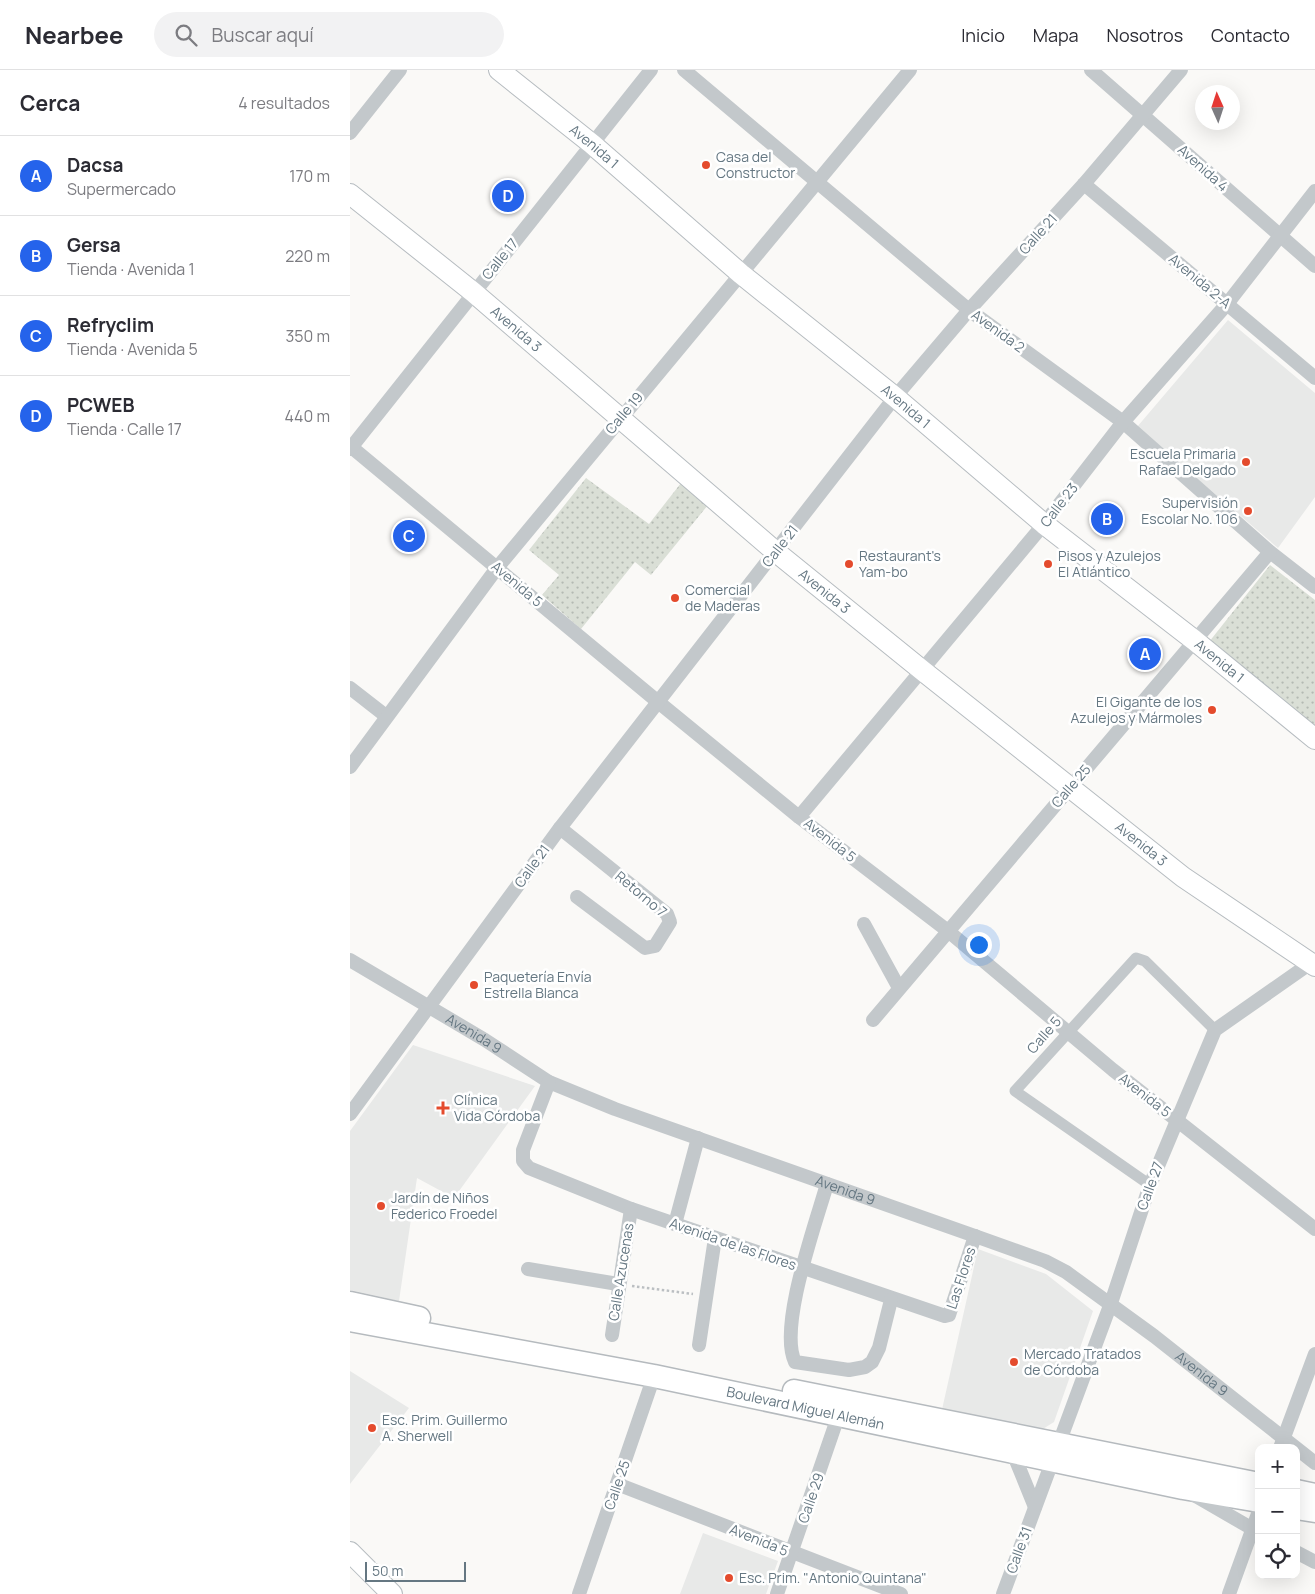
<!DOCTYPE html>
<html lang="es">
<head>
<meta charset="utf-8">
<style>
	:root { --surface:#fff; --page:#f2f2f3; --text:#2b2b33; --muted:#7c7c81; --line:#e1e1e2; --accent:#2563eb }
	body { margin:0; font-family:Manrope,sans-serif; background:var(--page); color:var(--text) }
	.controls { position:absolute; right:15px; bottom:15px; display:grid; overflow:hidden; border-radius:10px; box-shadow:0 5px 20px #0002 }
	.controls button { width:45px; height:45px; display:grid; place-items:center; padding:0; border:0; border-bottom:1px solid var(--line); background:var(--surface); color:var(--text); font:25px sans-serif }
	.compass { position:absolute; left:845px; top:15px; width:45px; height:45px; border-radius:50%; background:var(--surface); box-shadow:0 5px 20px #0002; rotate:357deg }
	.scale { position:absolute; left:15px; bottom:12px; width:101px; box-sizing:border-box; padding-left:5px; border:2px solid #657782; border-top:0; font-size:14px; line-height:18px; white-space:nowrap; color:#657782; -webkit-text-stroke:4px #fff; paint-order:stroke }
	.you { position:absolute; left:628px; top:874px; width:18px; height:18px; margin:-12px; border:4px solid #fff; border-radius:50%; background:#1a73e8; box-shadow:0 0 0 8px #1a73e833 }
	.badge { display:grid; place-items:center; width:32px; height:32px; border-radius:50%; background:var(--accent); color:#fff; font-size:16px; font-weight:700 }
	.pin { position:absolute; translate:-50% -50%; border:2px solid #fff; box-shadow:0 1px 5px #0006 }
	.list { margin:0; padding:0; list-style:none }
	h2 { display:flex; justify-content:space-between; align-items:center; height:65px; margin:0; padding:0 20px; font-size:21px }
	h2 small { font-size:16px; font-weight:400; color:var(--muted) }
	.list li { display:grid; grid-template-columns:32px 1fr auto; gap:15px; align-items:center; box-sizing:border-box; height:80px; padding:0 20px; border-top:1px solid var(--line) }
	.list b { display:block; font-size:19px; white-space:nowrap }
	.list p { margin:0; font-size:16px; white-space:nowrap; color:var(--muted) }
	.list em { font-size:16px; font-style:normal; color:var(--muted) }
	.icon { flex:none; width:28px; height:28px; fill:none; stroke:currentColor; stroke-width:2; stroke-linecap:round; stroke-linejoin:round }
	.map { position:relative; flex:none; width:965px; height:1524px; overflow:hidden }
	header { display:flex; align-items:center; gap:30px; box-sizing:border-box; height:70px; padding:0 25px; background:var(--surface); border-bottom:1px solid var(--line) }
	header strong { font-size:24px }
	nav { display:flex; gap:28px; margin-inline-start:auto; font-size:18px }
	.search { width:350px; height:45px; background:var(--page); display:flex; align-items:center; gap:12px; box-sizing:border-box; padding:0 18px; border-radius:28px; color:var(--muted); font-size:19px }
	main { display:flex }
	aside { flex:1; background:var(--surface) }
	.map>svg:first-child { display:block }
</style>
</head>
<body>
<header>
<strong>Nearbee</strong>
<div class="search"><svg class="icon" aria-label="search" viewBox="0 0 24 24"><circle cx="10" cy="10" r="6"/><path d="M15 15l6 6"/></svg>Buscar aquí</div>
<nav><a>Inicio</a><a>Mapa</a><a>Nosotros</a><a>Contacto</a></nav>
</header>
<main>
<aside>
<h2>Cerca<small>4 resultados</small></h2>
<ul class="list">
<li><span class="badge">A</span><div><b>Dacsa</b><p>Supermercado</p></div><em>170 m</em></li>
<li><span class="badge">B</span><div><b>Gersa</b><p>Tienda · Avenida 1</p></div><em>220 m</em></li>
<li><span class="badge">C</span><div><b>Refryclim</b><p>Tienda · Avenida 5</p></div><em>350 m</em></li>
<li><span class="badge">D</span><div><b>PCWEB</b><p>Tienda · Calle 17</p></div><em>440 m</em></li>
</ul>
</aside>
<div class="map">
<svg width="965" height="1524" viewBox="0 0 965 1524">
	<defs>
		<pattern id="grass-dots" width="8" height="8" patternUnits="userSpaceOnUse" patternTransform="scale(1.25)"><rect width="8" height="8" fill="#dadfd6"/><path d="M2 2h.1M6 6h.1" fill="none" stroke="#b4bab3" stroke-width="1.8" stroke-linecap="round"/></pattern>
	</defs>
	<rect width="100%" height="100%" fill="#faf9f7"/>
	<path fill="#e8e9e8" d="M878,250L965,323V427L928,478L787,357Z
		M63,975L185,1016L104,1128L67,1108L49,1231L0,1220V1061Z
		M628,1179L696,1204L743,1241L704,1352L688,1362L591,1344Z
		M0,1301L59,1338L0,1414Z
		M353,1463L428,1491L416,1524H330Z"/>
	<path fill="url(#grass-dots)" d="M236,408L299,454L331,413L358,435L301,505L285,492L231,559L192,525L209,505L179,480Z
		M920,495L965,530V657L859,572Z"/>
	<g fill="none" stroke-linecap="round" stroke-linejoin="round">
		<g stroke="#b6bcc0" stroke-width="22">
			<g id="secondary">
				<path id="s2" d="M149,0L242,74L391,204L545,327L694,454L844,570L965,669"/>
				<path id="s3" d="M0,124L123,222L426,482L573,601L833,807L965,896"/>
				<path d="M0,1482L42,1524"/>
			</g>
		</g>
		<g stroke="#b5babe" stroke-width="25">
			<g id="primary">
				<path d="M0,1233L69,1248"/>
				<path id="s4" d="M0,1250L304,1306L833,1418L909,1431"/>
				<path d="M444,1321L909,1414"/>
				<path d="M946,1421L965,1425"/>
				<path d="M946,1438L965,1441"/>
			</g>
		</g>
		<path stroke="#bbbfc2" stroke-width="2.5" stroke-dasharray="2.5 2.5" stroke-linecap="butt" d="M282,1216L343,1224"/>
		<path stroke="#c3c8cb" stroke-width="11" d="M800,1115L665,1021L786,888L795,891L865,960"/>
		<g stroke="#c3c8cb" stroke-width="14">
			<path d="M334,0L619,240L773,352L920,482L965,517"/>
			<path d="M741,0L965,196"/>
			<path d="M0,63L50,0"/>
			<path d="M734,114L965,308"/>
			<path d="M0,376L307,631L449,747L598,861L763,1000L965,1159"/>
			<path d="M0,379L301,0"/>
			<path d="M0,618L36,646"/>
			<path d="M0,697L147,498L560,0"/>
			<path d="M449,747L694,454L773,352L877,234L965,121"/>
			<path d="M210,758L317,844L320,852L305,876L295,878L227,827"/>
			<path d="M514,854L549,918"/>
			<path id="s1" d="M0,890L135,970L199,1012L265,1039L625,1166L695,1191L716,1202L804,1266L965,1393"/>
			<path d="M523,950L920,482"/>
			<path d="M199,1012L173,1080V1091L179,1098L281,1139L595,1246L599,1245L625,1166"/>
			<path d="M0,1044L210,758L545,327L619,240L734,114L831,0"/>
			<path d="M477,1114C466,1153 428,1257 445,1292L499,1300L515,1297L522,1292L529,1278L541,1230"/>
			<path d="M325,1154L348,1068"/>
			<path d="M178,1199L268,1214"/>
			<path d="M262,1265L281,1139"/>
			<path d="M349,1275L365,1168"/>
			<path d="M930,1378L965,1284"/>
			<path d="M663,1383L685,1437"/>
			<path d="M267,1414L551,1524"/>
			<path d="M844,1425L908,1462"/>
			<path d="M946,1482L965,1492"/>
			<path d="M229,1524L304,1306"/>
			<path d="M427,1524L491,1338"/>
			<path d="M653,1524L761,1233L800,1115L865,960L965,890"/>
			<path d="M879,1524L909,1441"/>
		</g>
		<use href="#secondary" stroke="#fff" stroke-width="20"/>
		<use href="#primary" stroke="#fff" stroke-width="22"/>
	</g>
	<g fill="#e44b2d" stroke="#fff" stroke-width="2">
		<circle cx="356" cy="95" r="5"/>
		<circle cx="896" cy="392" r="5"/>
		<circle cx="898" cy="441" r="5"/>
		<circle cx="499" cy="494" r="5"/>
		<circle cx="698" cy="494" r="5"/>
		<circle cx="325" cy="528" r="5"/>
		<circle cx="862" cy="640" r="5"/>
		<circle cx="124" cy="915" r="5"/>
		<path d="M90.5 1030.5h5v5h5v5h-5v5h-5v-5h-5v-5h5z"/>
		<circle cx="31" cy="1136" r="5"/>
		<circle cx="664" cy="1292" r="5"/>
		<circle cx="22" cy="1358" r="5"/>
		<circle cx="379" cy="1508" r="5"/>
	</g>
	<g text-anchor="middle" stroke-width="5" stroke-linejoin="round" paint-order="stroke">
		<g font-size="14" fill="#657782" stroke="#fff">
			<text dy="5" stroke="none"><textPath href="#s2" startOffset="122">Avenida 1</textPath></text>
			<text transform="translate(853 98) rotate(42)" y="5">Avenida 4</text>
			<text transform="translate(688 164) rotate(-48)" y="5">Calle 21</text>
			<text transform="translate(150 189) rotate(-51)" y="5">Calle 17</text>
			<text transform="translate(850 211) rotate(40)" y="5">Avenida 2-A</text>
			<text dy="5" stroke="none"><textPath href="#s3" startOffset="214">Avenida 3</textPath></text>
			<text transform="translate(648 261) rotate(36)" y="5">Avenida 2</text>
			<text dy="5" stroke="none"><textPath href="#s2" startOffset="528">Avenida 1</textPath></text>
			<text transform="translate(274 343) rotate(-50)" y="5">Calle 19</text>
			<text transform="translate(709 435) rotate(-52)" y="5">Calle 23</text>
			<text transform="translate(430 476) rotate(-52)" y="5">Calle 21</text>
			<text transform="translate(167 514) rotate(40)" y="5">Avenida 5</text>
			<text dy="5" stroke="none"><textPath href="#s3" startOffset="619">Avenida 3</textPath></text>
			<text dy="5" stroke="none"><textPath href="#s2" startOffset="932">Avenida 1</textPath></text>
			<text transform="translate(721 716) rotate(-49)" y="5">Calle 25</text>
			<text transform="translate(480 770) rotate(38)" y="5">Avenida 5</text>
			<text dy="5" stroke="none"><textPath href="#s3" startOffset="1024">Avenida 3</textPath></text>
			<text transform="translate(182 796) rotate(-54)" y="5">Calle 21</text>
			<text transform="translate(291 824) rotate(40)" y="5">Retorno 7</text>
			<text dy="5" stroke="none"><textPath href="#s1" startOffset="144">Avenida 9</textPath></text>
			<text transform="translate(694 965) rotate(-49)" y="5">Calle 5</text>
			<text transform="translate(795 1025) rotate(38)" y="5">Avenida 5</text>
			<text transform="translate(800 1116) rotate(-70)" y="5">Calle 27</text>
			<text dy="5" stroke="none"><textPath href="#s1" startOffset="549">Avenida 9</textPath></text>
			<text transform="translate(383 1174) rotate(19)" y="5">Avenida de las Flores</text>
			<text transform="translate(271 1202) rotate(-81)" y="5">Calle Azucenas</text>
			<text transform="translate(611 1208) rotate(-72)" y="5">Las Flores</text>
			<text dy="5" stroke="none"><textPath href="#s1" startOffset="954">Avenida 9</textPath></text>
			<text dy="5" stroke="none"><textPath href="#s4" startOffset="464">Boulevard Miguel Alemán</textPath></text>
			<text transform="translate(267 1415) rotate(-71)" y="5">Calle 25</text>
			<text transform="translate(461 1428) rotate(-71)" y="5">Calle 29</text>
			<text transform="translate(409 1470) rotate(22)" y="5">Avenida 5</text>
			<text transform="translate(669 1480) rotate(-70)" y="5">Calle 31</text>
		</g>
		<g font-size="14" fill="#657782" stroke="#fff" text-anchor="start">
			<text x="366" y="92">Casa del<tspan x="366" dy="16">Constructor</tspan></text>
			<text x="886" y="389" text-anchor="end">Escuela Primaria<tspan x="886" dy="16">Rafael Delgado</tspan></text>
			<text x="888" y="438" text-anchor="end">Supervisión<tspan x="888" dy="16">Escolar No. 106</tspan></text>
			<text x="509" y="491">Restaurant's<tspan x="509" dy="16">Yam-bo</tspan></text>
			<text x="708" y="491">Pisos y Azulejos<tspan x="708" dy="16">El Atlántico</tspan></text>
			<text x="335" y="525">Comercial<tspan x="335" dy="16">de Maderas</tspan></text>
			<text x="852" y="637" text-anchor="end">El Gigante de los<tspan x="852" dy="16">Azulejos y Mármoles</tspan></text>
			<text x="134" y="912">Paquetería Envía<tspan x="134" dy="16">Estrella Blanca</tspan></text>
			<text x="104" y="1035">Clínica<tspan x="104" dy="16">Vida Córdoba</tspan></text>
			<text x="41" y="1133">Jardín de Niños<tspan x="41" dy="16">Federico Froedel</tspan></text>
			<text x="674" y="1289">Mercado Tratados<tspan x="674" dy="16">de Córdoba</tspan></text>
			<text x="32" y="1355">Esc. Prim. Guillermo<tspan x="32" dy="16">A. Sherwell</tspan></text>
			<text x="389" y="1513">Esc. Prim. "Antonio Quintana"</text>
		</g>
	</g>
</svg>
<div class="controls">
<button>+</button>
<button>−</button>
<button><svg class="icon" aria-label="locate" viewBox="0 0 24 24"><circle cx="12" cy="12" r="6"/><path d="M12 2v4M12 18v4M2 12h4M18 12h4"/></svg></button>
</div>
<svg class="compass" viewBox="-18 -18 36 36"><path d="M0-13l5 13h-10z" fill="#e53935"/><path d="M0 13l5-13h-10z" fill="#7c7c81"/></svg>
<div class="scale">50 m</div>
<div class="you"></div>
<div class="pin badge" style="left:795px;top:584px">A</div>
<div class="pin badge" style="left:757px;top:449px">B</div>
<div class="pin badge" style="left:59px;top:466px">C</div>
<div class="pin badge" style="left:158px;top:126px">D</div>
</div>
</main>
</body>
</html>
